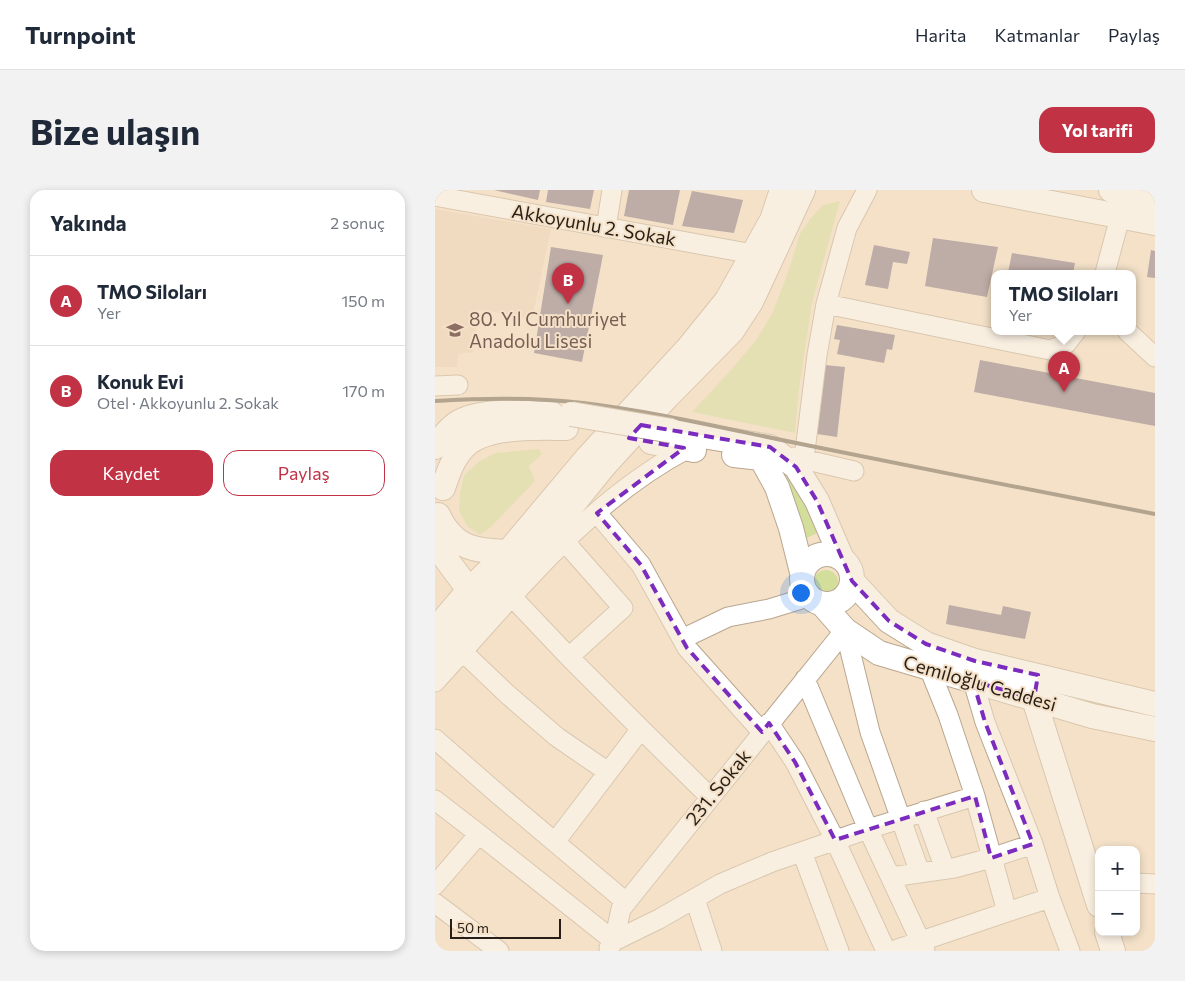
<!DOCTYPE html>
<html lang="tr">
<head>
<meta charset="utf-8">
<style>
	:root { --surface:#fff; --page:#f2f2f3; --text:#1f2937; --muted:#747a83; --line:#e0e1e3; --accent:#c23245 }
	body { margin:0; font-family:Commissioner,sans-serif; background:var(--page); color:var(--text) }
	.controls { position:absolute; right:15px; bottom:15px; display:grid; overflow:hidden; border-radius:10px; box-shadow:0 2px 8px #0003 }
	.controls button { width:45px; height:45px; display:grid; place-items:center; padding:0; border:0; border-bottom:1px solid var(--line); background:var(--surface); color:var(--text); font:25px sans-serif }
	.scale { position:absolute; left:15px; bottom:12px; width:111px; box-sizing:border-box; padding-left:5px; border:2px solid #271f17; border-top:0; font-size:14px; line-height:18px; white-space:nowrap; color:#271f17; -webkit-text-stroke:4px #f4e1c8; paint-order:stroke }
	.you { position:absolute; left:365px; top:402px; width:18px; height:18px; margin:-12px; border:4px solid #fff; border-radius:50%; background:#1a73e8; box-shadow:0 0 0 8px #1a73e833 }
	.badge { display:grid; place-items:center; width:32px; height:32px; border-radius:50%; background:var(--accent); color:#fff; font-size:16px; font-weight:700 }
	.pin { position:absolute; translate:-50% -41px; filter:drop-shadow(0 1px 2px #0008) }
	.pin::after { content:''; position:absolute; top:26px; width:18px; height:15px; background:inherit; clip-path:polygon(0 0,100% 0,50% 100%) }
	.popup { position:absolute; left:556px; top:80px; width:145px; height:65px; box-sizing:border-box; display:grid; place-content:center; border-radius:10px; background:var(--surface); filter:drop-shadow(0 1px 4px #0005); font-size:16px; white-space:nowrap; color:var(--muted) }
	.popup b { font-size:19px; color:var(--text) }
	.popup::after { content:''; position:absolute; left:50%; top:100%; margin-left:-10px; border:10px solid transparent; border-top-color:var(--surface) }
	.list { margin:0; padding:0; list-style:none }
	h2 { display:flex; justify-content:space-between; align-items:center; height:65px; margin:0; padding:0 20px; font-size:21px }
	h2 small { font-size:16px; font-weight:400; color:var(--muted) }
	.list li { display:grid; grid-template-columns:32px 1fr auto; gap:15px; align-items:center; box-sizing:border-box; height:90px; padding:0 20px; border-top:1px solid var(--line) }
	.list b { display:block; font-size:19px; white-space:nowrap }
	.list p { margin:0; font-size:16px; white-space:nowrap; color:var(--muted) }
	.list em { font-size:16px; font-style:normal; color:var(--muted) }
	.actions { display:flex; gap:10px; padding:15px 20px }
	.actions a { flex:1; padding:11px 0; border:1px solid var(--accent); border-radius:15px; text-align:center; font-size:18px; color:var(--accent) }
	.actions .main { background:var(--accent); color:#fff }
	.map { position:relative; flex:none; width:720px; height:761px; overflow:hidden; border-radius:15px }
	header { display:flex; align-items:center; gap:30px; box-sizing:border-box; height:70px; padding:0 25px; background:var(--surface); border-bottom:1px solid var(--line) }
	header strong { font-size:24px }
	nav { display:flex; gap:28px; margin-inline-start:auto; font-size:18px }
	.intro { display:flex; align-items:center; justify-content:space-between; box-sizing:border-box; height:120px; padding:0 30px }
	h1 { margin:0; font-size:35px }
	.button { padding:12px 22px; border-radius:15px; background:var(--accent); color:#fff; font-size:18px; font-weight:700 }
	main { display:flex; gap:30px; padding:0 30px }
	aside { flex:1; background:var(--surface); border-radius:15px; box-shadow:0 2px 8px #0003 }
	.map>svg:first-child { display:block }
</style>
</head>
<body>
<header>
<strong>Turnpoint</strong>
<nav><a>Harita</a><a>Katmanlar</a><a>Paylaş</a></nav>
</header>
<div class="intro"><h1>Bize ulaşın</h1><a class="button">Yol tarifi</a></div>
<main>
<aside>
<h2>Yakında<small>2 sonuç</small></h2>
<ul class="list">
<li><span class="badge">A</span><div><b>TMO Siloları</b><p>Yer</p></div><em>150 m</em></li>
<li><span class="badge">B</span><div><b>Konuk Evi</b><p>Otel · Akkoyunlu 2. Sokak</p></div><em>170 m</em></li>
</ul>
<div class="actions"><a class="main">Kaydet</a><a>Paylaş</a></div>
</aside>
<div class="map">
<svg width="720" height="761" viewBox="0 0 720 761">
	<rect width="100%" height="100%" fill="#f4e1c8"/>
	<path fill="#ecd3b5" d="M0,19L116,39L97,129L43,119L38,162L23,164L22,177H0Z"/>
	<path fill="#d3de9a" d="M405,11L377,113L364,199L360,243L257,222L295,181L321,150L337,124L352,85L365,44L375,29L388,15Z
		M104,259L107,264L94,276L100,291L55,338L45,345L32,336L24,321L25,303L29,285L45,271L60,263Z
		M350,280L386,341L368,350Z
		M379 392a12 12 0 1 1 24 0a12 12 0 1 1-24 0Z"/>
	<path fill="#7c6a7f" d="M59,0H105L103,10Z
		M113,0H159L155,19L111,12Z
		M194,0H245L238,35L189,26Z
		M257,1L308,10L299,43L247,36Z
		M498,48L563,57L552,107L490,96Z
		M439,55L475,62L472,74L458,72L453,99L430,95Z
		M116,57L168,65L147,172L99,163Z
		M716,60L720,61V88L712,87Z
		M577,63L640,73L638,83H573Z
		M402,135L460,145L457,160L452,159L449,173L402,164L405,150L399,149Z
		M545,170L720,203V236L539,202Z
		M390,175L410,177L402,247L382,244Z
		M514,415L566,425L568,416L596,422L590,449L511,434Z"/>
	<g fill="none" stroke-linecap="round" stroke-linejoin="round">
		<g stroke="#b9a68f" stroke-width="21">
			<path id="minor" d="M0,6L318,64
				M171,38L177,0
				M670,83L685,27
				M391,114L615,160L631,154L641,141
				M692,141L720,167
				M0,196L23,195
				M359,267L419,281
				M369,269L382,165L391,114L412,38L432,0
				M162,323L206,375L252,458L327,542
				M130,352L188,418L134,467
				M77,407L134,467L206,539
				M410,440L435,542L485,683
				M247,449L293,427L334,419L373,407
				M28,462L72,504L122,547L173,582
				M370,489L433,639L490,761
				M538,491L550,532L598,654L615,708L635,761
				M0,492C76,409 151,312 252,259
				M334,533L360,572L400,650L451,761
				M0,549L64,605L191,712
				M540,606L572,722L615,708
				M0,610L44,644L0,695
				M489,621L510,679
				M44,644L179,751L224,729L285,694L337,672L433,639L540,606L513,525L494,478
				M120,652L206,539L275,607
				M367,662L404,761
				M456,687L519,678L556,668L598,654
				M701,693L720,694
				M260,709L277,761
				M0,713L64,761
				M174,758L179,751L186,719L410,440
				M457,761L572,722"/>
		</g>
		<g stroke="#b9a68f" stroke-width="26">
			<path id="major" d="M549,0L720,33
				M676,0L720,9
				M237,241L335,257L361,277L382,311L407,369
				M216,252L259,260
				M0,257C8,247 16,235 28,230C54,219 89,223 117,224
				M299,265L326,268L342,297L356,338L367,382
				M8,298C13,283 19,265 32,254C55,235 102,238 131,238
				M3,325C18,358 39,361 73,362
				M0,354L34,400
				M367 389a25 25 0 1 1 50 0a25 25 0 1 1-50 0Z
				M417,391L454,431L491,454L540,471L720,514
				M388,415L410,440L444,463L657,526L720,539
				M0,440L34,400L73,362L152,268L254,157L292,110L337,30L347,0
				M0,468L97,365L169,276L232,207L297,141L316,112L368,0
				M601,497L599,509L664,715
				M672,742L678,761"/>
		</g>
		<use href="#minor" stroke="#fff" stroke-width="19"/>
		<use href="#major" stroke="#fff" stroke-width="24"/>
		<path stroke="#65594c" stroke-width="4" d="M0,211C49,208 99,207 148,213C223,222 296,240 371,255C487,279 604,301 720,324"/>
		<g stroke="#b9a68f" stroke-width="26" stroke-linecap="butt">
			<path id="major-bridge" d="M136,224L237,241"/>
		</g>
		<use href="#major-bridge" stroke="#fff" stroke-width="24"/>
	</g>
	<path d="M0 0H720V761H0ZM206,235L335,257L361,277L382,311L417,391L454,431L491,454L540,471L603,485L599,509L538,491L550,532L598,654L556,668L540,606L400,650L360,572L334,533L327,542L252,458L206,375L162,323L249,258L194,248Z" fill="#f4e1c8" fill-opacity=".55" fill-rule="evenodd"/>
	<path fill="none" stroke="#7b2cbf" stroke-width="4" stroke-dasharray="10 6" stroke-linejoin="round" d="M206,235L335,257L361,277L382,311L417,391L454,431L491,454L540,471L603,485L599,509L538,491L550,532L598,654L556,668L540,606L400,650L360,572L334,533L327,542L252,458L206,375L162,323L249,258L194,248Z"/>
	<defs>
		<g id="school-bare" transform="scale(1.35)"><path d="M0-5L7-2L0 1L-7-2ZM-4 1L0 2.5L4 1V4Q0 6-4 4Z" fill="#8d6e63" stroke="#f4e1c8" stroke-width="2.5" paint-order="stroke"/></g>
	</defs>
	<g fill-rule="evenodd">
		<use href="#school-bare" x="20" y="140"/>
	</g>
	<g text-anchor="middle" stroke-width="4" stroke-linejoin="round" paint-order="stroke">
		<g font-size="19" fill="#271f17" stroke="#f4e1c8">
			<text transform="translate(159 35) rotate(10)" y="7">Akkoyunlu 2. Sokak</text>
			<text transform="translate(545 493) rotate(16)" y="7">Cemiloğlu Caddesi</text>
			<text transform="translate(283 597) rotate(-51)" y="7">231. Sokak</text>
		</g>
		<g font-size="19" fill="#785e54" stroke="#f4e1c8" text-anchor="start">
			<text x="34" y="136">80. Yıl Cumhuriyet<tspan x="34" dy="22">Anadolu Lisesi</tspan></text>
		</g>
	</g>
</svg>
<div class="controls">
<button>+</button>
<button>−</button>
</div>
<div class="scale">50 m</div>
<div class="you"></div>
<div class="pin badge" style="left:629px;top:202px">A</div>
<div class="popup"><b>TMO Siloları</b>Yer</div>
<div class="pin badge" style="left:133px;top:114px">B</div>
</div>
</main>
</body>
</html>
